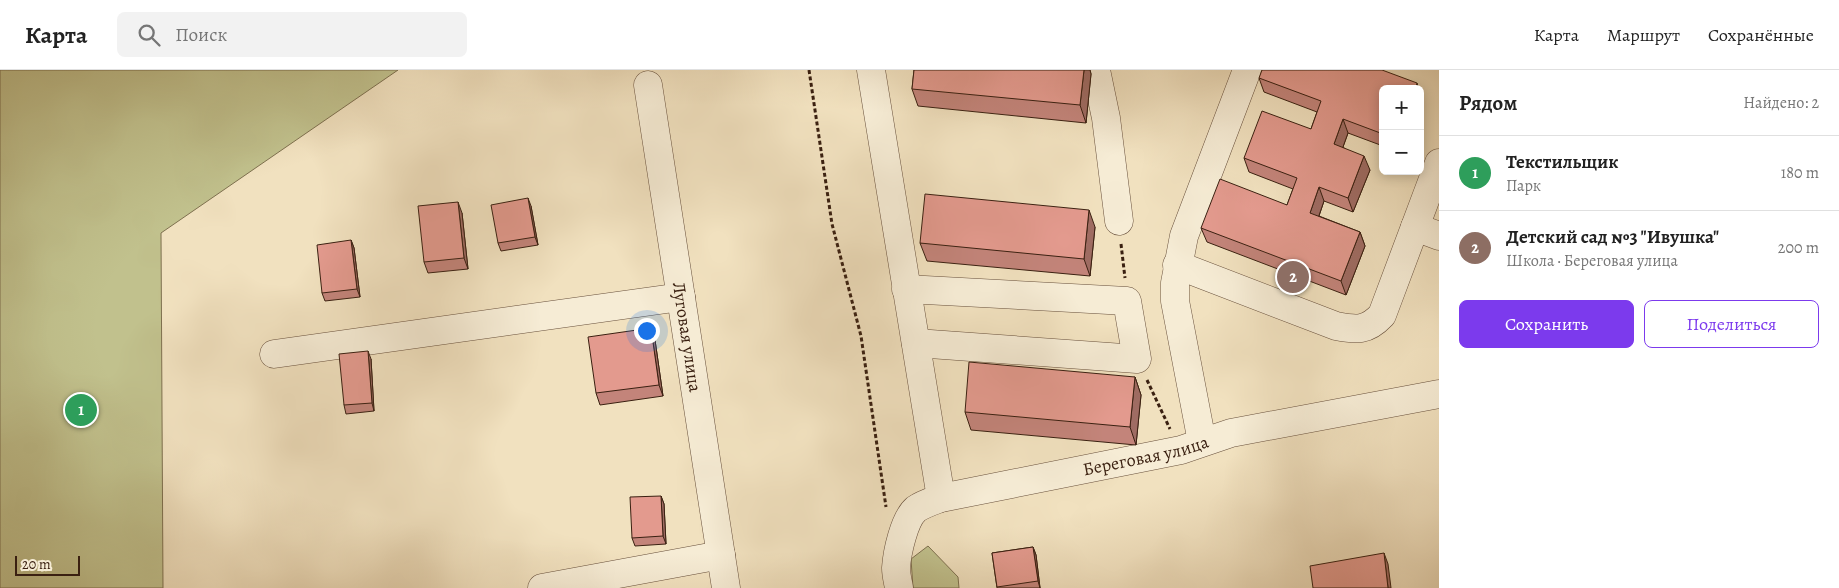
<!DOCTYPE html>
<html lang="ru">
<head>
<meta charset="utf-8">
<style>
	:root { --surface:#fff; --page:#f2f2f2; --text:#222; --muted:#767676; --line:#e0e0e0; --accent:#7c3aed }
	body { margin:0; font-family:Alegreya,serif; background:var(--page); color:var(--text) }
	.controls { position:absolute; right:15px; top:15px; display:grid; overflow:hidden; border-radius:8px; box-shadow:0 2px 12px #0003 }
	.controls button { width:45px; height:45px; display:grid; place-items:center; padding:0; border:0; border-bottom:1px solid var(--line); background:var(--surface); color:var(--text); font:25px sans-serif }
	.scale { position:absolute; left:15px; bottom:12px; width:65px; box-sizing:border-box; padding-left:5px; border:2px solid #3a2011; border-top:0; font-size:14px; line-height:18px; white-space:nowrap; color:#3a2011; -webkit-text-stroke:4px #f6ecd5; paint-order:stroke }
	.you { position:absolute; left:646px; top:260px; width:18px; height:18px; margin:-12px; border:4px solid #fff; border-radius:50%; background:#1a73e8; box-shadow:0 0 0 8px #1a73e833 }
	.badge { display:grid; place-items:center; width:32px; height:32px; border-radius:50%; background:var(--accent); color:#fff; font-size:16px; font-weight:700 }
	.pin { position:absolute; translate:-50% -50%; border:2px solid #fff; box-shadow:0 1px 5px #0006 }
	.list { margin:0; padding:0; list-style:none }
	h2 { display:flex; justify-content:space-between; align-items:center; height:65px; margin:0; padding:0 20px; font-size:21px }
	h2 small { font-size:16px; font-weight:400; color:var(--muted) }
	.list li { display:grid; grid-template-columns:32px 1fr auto; gap:15px; align-items:center; box-sizing:border-box; height:75px; padding:0 20px; border-top:1px solid var(--line) }
	.list b { display:block; font-size:19px; white-space:nowrap }
	.list p { margin:0; font-size:16px; white-space:nowrap; color:var(--muted) }
	.list em { font-size:16px; font-style:normal; color:var(--muted) }
	.actions { display:flex; gap:10px; padding:15px 20px }
	.actions a { flex:1; padding:11px 0; border:1px solid var(--accent); border-radius:8px; text-align:center; font-size:18px; color:var(--accent) }
	.actions .main { background:var(--accent); color:#fff }
	.icon { flex:none; width:28px; height:28px; fill:none; stroke:currentColor; stroke-width:2; stroke-linecap:round; stroke-linejoin:round }
	.map { position:relative; flex:none; width:1439px; height:518px; overflow:hidden }
	header { display:flex; align-items:center; gap:30px; box-sizing:border-box; height:70px; padding:0 25px; background:var(--surface); border-bottom:1px solid var(--line) }
	header strong { font-size:24px }
	nav { display:flex; gap:28px; margin-inline-start:auto; font-size:18px }
	.search { width:350px; height:45px; background:var(--page); display:flex; align-items:center; gap:12px; box-sizing:border-box; padding:0 18px; border-radius:8px; color:var(--muted); font-size:19px }
	main { display:flex }
	aside { flex:1; background:var(--surface) }
	.map>svg:first-child { display:block }
</style>
</head>
<body>
<header>
<strong>Карта</strong>
<div class="search"><svg class="icon" aria-label="search" viewBox="0 0 24 24"><circle cx="10" cy="10" r="6"/><path d="M15 15l6 6"/></svg>Поиск</div>
<nav><a>Карта</a><a>Маршрут</a><a>Сохранённые</a></nav>
</header>
<main>
<div class="map">
<svg width="1439" height="518" viewBox="0 0 1439 518">
	<rect width="100%" height="100%" fill="#f1e1bf"/>
	<filter id="stains"><feTurbulence type="fractalNoise" baseFrequency=".004" numOctaves="4"/><feColorMatrix values="0 0 0 0 .2 0 0 0 0 .09 0 0 0 0 .02 0 0 0 .5 -.17"/></filter>
	<radialGradient id="worn" r=".72"><stop offset=".6" stop-color="#630" stop-opacity="0"/><stop offset="1" stop-color="#630" stop-opacity=".3"/></radialGradient>
	<path fill="#c1c18d" stroke="#7e704f" d="M0,0H398L161,163L163,518H0Z
		M928,476L958,507L959,518H913L911,489Z"/>
	<g fill="none" stroke-linecap="round" stroke-linejoin="round">
		<g stroke="#68503c" stroke-width="29">
			<g id="minor">
				<path d="M871,0C894,143 918,285 941,428"/>
				<path d="M1096,0L1106,48L1119,151"/>
				<path id="s1" d="M648,15L726,518"/>
				<path d="M1415,157L1439,166"/>
				<path d="M1177,195L1336,256C1357,260 1367,261 1382,245L1439,93"/>
				<path d="M906,219L1127,231L1137,289L916,273"/>
				<path d="M274,284L681,227"/>
				<path d="M1202,372L1175,231V213L1184,166L1247,0"/>
				<path d="M542,518L721,485"/>
				<path id="s2" d="M899,518C898,512 896,505 896,498C897,483 904,449 916,439C923,434 933,431 941,428L1181,380L1231,363L1439,324"/>
			</g>
		</g>
		<path stroke="#3a2011" stroke-width="3" stroke-dasharray="4 2.5" stroke-linecap="butt" d="M809,0L832,154L861,266L886,437
			M1121,174L1125,208
			M1147,310L1170,359"/>
		<use href="#minor" stroke="#f6ecd5" stroke-width="28"/>
	</g>
	<path fill="#c3847a" stroke="#3a2011" d="M914,0H1090L1091,4L1086,53L918,36L912,19Z
		M1259,8L1383,19V76L1348,63L1343,77L1370,100L1353,142L1324,131L1319,146L1360,162L1365,176L1346,225L1207,172L1201,158L1287,135L1293,119L1249,102L1244,88L1311,59L1317,42L1264,22Z
		M531,136L538,175L501,181L498,173Z
		M462,143L468,199L428,203L424,192Z
		M1095,157L1090,206L927,191L920,173Z
		M351,170L354,178L360,227L325,231L322,223Z
		M655,270L663,326L600,335L596,323Z
		M371,289L374,341L346,344L344,335Z
		M1135,307L1141,325L1136,375L971,360L965,342Z
		M661,426L664,434L666,474L635,476L632,468Z
		M1033,477L1036,485L1040,518H997L992,483Z"/>
	<path fill="#9f6c63" stroke="#3a2011" d="M1084,0H1090L1091,4L1086,53L1080,35Z
		M1417,13L1419,19H1415Z
		M1420,22L1422,27L1420,32Z
		M1343,49L1348,63L1339,88L1334,74Z
		M1364,86L1370,100L1353,142L1348,128Z
		M1319,117L1324,131L1315,157L1310,143Z
		M528,128L531,136L538,175L535,167Z
		M458,132L462,143L468,199L464,188Z
		M1089,140L1095,157L1090,206L1084,189Z
		M1360,162L1365,176L1346,225L1341,211Z
		M351,170L354,178L360,227L357,219Z
		M651,258L655,270L663,326L659,315Z
		M368,281L371,289L374,341L372,333Z
		M1135,307L1141,325L1136,375L1130,357Z
		M661,426L664,434L666,474L663,466Z
		M1033,477L1036,485L1040,518L1038,511Z
		M1384,483L1388,494L1391,518H1388Z"/>
	<path fill="#e39a8e" stroke="#3a2011" d="M914,0H1084L1080,35L912,19Z
		M1262,0H1382L1417,13L1415,19H1383V64L1343,49L1334,74L1364,86L1348,128L1319,117L1310,143L1360,162L1341,211L1201,158L1220,109L1287,135L1297,108L1244,88L1262,41L1311,59L1321,31L1259,8Z
		M925,124L1089,140L1084,189L920,173Z
		M528,128L535,167L498,173L491,135Z
		M458,132L464,188L424,192L418,136Z
		M351,170L357,219L322,223L317,175Z
		M651,258L659,315L596,323L588,267Z
		M368,281L372,333L344,335L339,284Z
		M969,292L1135,307L1130,357L965,342Z
		M661,426L663,466L632,468L630,427Z
		M1033,477L1038,511L997,517L992,483Z
		M1384,483L1388,518H1313L1310,496Z"/>
	<g text-anchor="middle" stroke-width="4" stroke-linejoin="round" paint-order="stroke">
		<g font-size="18" fill="#3a2011" stroke="#f6ecd5">
			<text dy="6" stroke="none"><textPath href="#s1" startOffset="255">Луговая улица</textPath></text>
			<text dy="6" stroke="none"><textPath href="#s2" startOffset="320">Береговая улица</textPath></text>
		</g>
	</g>
	<rect width="100%" height="100%" filter="url(#stains)"/>
	<rect width="100%" height="100%" fill="url(#worn)"/>
</svg>
<div class="controls">
<button>+</button>
<button>−</button>
</div>
<div class="scale">20 m</div>
<div class="you"></div>
<div class="pin badge" style="left:81px;top:340px;background:#2e9e5b">1</div>
<div class="pin badge" style="left:1293px;top:207px;background:#8d6e63">2</div>
</div>
<aside>
<h2>Рядом<small>Найдено: 2</small></h2>
<ul class="list">
<li><span class="badge" style="background:#2e9e5b">1</span><div><b>Текстильщик</b><p>Парк</p></div><em>180 m</em></li>
<li><span class="badge" style="background:#8d6e63">2</span><div><b>Детский сад №3 &quot;Ивушка&quot;</b><p>Школа · Береговая улица</p></div><em>200 m</em></li>
</ul>
<div class="actions"><a class="main">Сохранить</a><a>Поделиться</a></div>
</aside>
</main>
</body>
</html>
